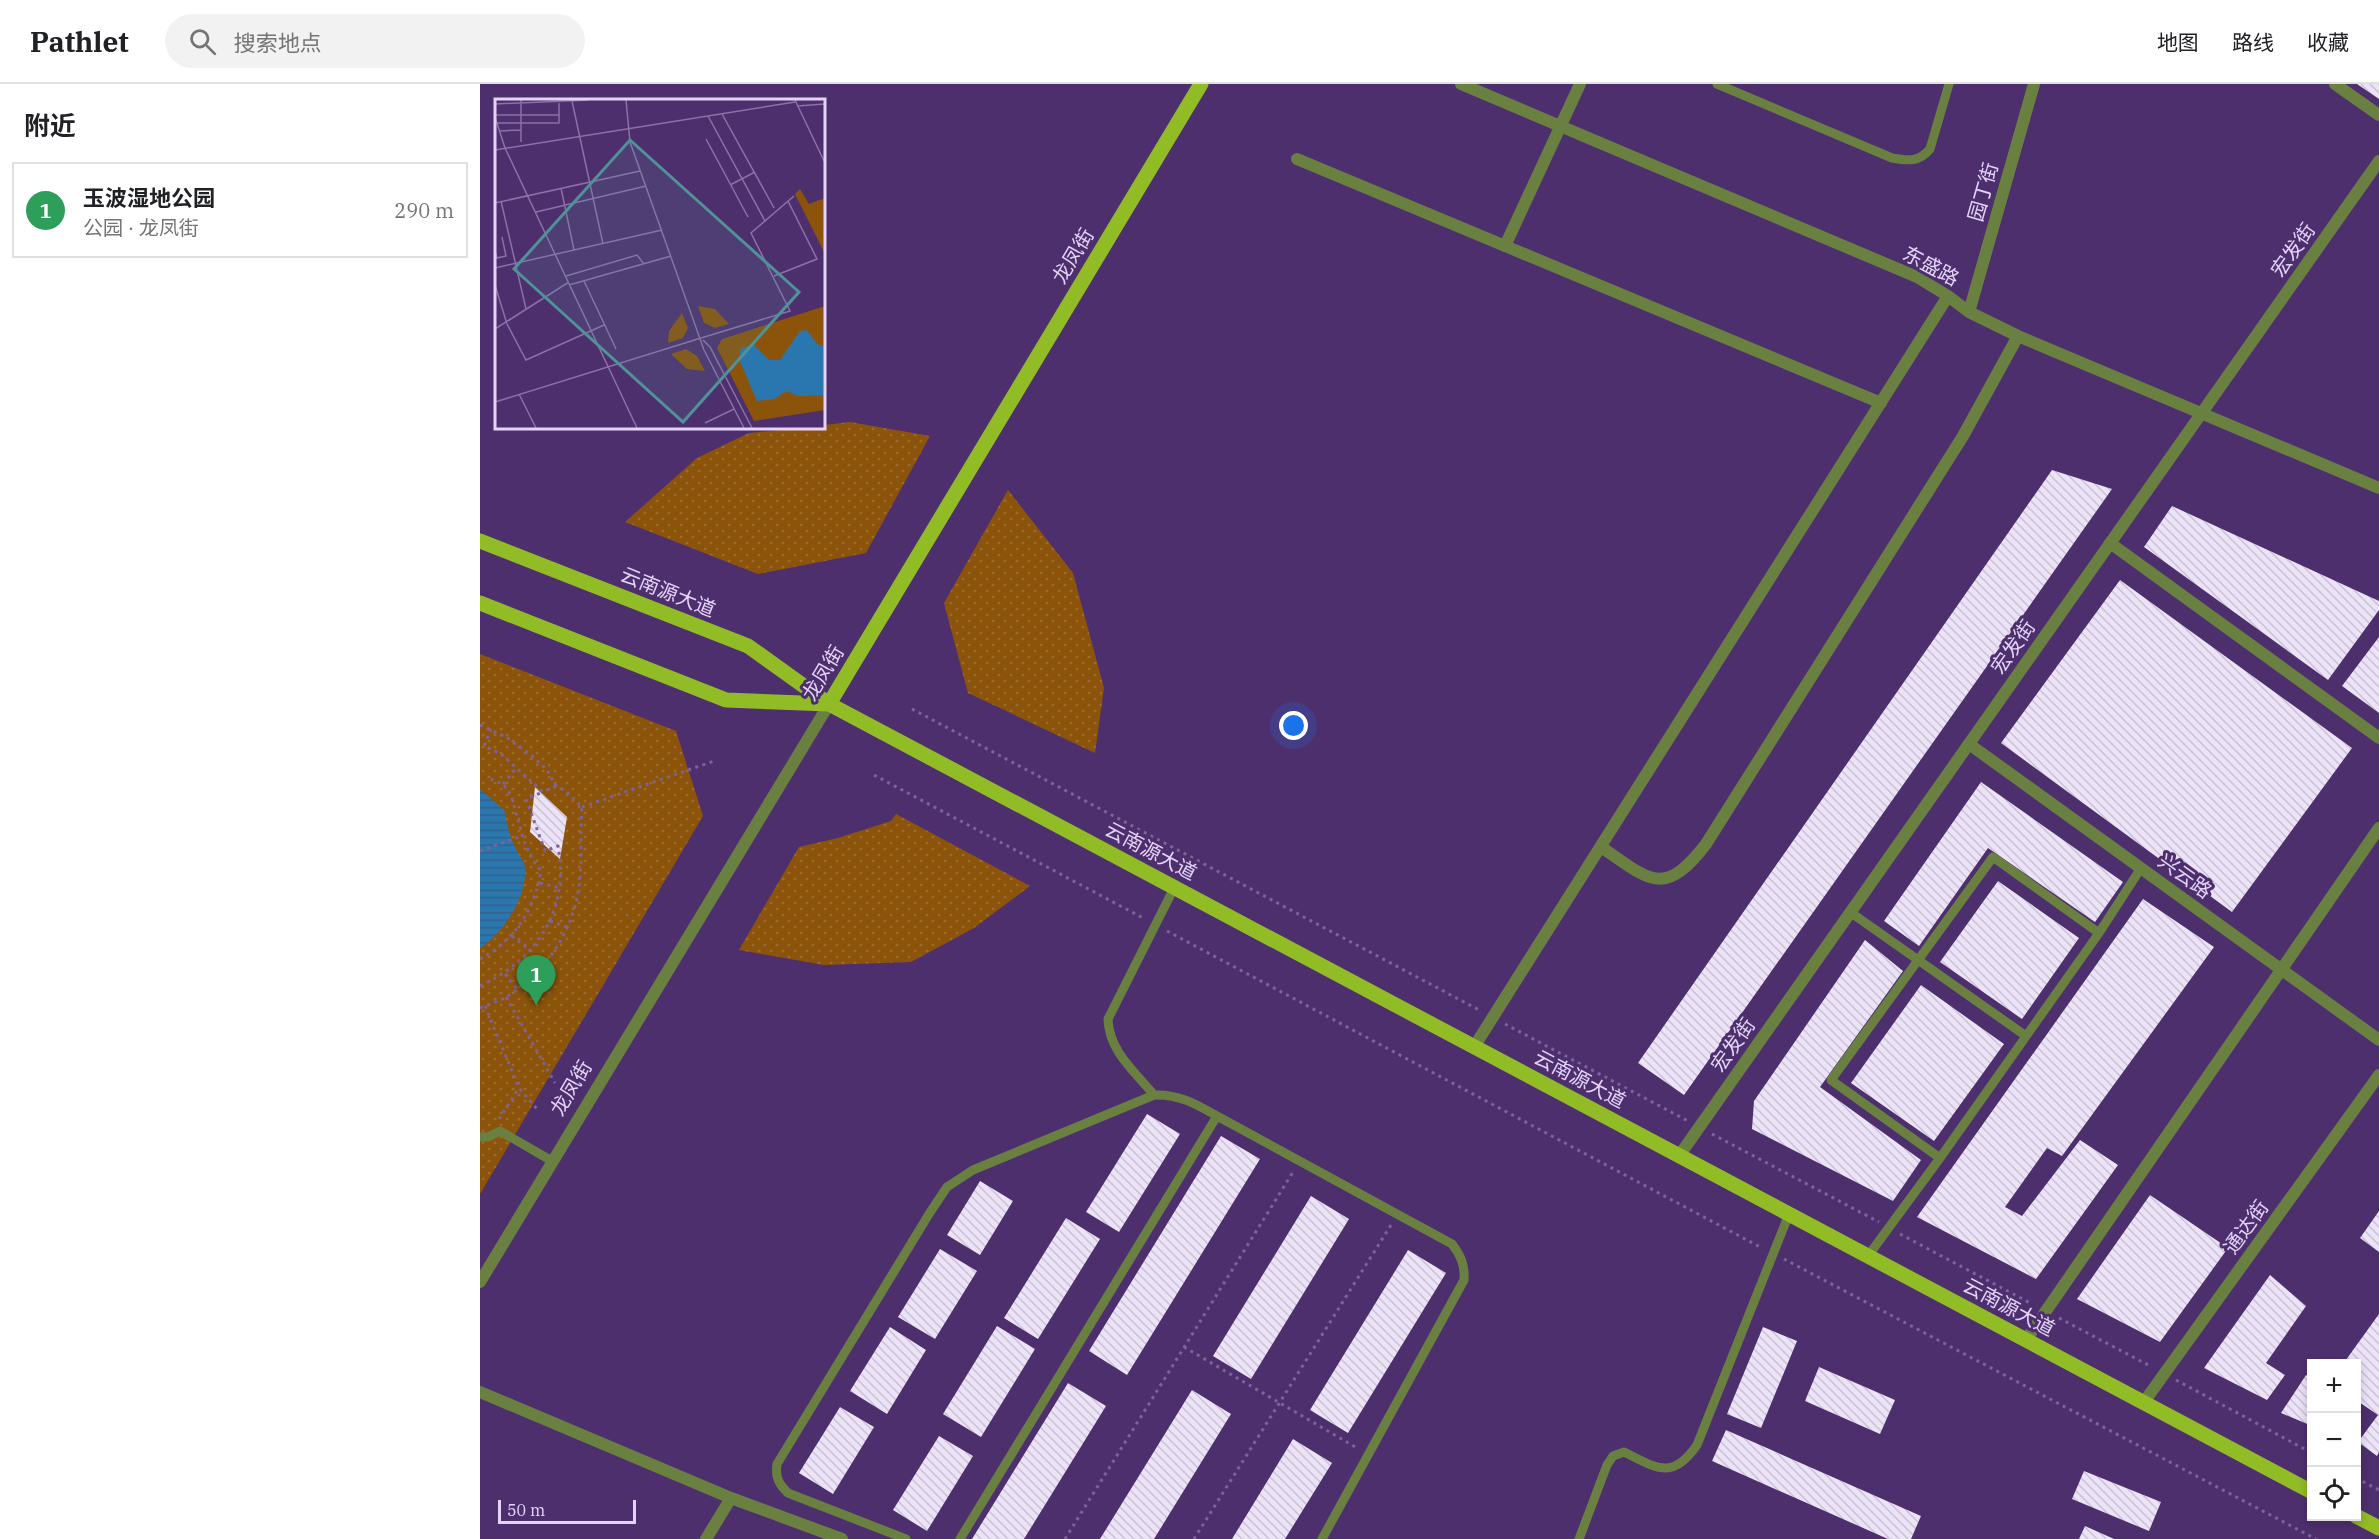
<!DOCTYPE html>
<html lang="zh">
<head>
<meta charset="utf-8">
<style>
	:root { --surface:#fff; --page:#f2f2f2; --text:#202124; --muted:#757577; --line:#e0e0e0; --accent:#586d29 }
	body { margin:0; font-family:"IBM Plex Serif","Noto Sans SC",serif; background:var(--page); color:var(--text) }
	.controls { position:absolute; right:18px; bottom:18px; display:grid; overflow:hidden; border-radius:0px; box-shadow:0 3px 9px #0003 }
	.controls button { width:54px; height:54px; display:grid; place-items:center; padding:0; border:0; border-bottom:2px solid var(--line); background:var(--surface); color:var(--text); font:30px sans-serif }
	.scale { position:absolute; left:18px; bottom:15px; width:138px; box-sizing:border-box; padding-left:6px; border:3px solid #e4d4f9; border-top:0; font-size:16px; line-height:21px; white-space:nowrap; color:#e4d4f9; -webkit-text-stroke:4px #4e2f6e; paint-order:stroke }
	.you { position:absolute; left:814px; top:642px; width:21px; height:21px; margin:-15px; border:4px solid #fff; border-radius:50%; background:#1a73e8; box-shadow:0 0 0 9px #1a73e833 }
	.badge { display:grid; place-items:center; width:39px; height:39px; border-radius:50%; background:var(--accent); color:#fff; font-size:20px; font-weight:700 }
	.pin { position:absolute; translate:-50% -50px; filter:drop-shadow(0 2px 3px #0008) }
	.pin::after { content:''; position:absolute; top:32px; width:21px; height:18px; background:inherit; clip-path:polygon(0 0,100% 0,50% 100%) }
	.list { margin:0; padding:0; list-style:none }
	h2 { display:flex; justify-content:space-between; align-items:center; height:78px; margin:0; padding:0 24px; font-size:26px }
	h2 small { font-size:20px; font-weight:400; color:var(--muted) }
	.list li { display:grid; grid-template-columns:39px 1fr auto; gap:18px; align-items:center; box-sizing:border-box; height:96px; margin:0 12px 12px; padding:0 12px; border:2px solid var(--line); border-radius:0px }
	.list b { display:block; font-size:22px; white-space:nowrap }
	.list p { margin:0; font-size:20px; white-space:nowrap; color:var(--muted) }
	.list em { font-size:20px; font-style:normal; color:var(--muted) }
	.icon { flex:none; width:33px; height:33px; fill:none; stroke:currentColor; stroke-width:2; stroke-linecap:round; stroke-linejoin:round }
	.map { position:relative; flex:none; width:1899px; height:1455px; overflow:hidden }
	header { display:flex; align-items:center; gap:36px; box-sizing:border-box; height:84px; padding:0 30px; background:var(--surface); border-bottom:2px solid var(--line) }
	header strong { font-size:28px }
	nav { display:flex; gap:33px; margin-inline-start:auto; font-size:21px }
	.search { width:420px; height:54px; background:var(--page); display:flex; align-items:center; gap:15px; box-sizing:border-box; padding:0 21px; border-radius:33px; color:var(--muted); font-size:22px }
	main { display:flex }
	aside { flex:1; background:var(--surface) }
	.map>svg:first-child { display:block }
</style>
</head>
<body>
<header>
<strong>Pathlet</strong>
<div class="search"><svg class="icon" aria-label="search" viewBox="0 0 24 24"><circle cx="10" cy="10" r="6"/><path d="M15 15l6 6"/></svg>搜索地点</div>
<nav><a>地图</a><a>路线</a><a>收藏</a></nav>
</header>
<main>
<aside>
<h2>附近<small></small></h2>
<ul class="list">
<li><span class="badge" style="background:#2e9e5b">1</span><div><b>玉波湿地公园</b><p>公园 · 龙凤街</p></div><em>290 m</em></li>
</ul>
</aside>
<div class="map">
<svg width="1899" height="1455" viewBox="0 0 1899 1455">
	<defs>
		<pattern id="park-dots" width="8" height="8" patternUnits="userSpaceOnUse" patternTransform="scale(1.5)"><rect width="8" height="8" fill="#8c540a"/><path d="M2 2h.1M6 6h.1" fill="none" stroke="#9c6c2e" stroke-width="1.8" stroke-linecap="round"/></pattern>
		<pattern id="water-rules" width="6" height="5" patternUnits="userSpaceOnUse" patternTransform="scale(1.5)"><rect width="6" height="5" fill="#2a77b0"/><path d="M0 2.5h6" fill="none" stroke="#346188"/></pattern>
		<pattern id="building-back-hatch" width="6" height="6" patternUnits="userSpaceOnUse" patternTransform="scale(1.5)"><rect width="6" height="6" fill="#ece3f8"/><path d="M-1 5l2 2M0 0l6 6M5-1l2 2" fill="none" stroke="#cac2d5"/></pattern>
	</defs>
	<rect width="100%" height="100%" fill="#4e2f6e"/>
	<path fill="url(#park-dots)" d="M370,338L450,352L386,469L278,490L145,438L217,374L269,349L320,344H344V341Z
		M528,406L593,489L624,604L615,669L488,609L464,519Z
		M0,570L196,647L223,732L0,1110Z
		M416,730L550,802L494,844L431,878L344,881L259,866L319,763L358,754L411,737Z"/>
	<path fill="url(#water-rules)" d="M0,705L25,727C26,740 30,752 35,763C38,770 45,778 45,785C47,813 23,850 0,864Z"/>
	<path fill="url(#building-back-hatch)" d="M1877,0H1899V15Z
		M1572,386L1632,405L1204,1011L1158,979Z
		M1692,422L1899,517V526L1848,596L1664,463Z
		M1640,496L1872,664L1752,828L1521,659Z
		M1899,553V629L1862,602Z
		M1501,698L1643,798L1615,838L1508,764L1439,862L1404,837Z
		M55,703L87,733L80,775L50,748Z
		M1518,797L1599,854L1542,935L1460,878Z
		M1663,815L1734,863L1582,1072L1567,1064L1525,1123L1542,1132L1600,1056L1638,1081L1556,1195L1437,1133Z
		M1385,856L1423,887L1340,1003L1441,1076L1413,1117L1272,1045L1274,1017Z
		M1441,901L1524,960L1454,1057L1371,999Z
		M667,1030L700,1050L639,1148L606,1128Z
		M741,1052L780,1075L647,1291L609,1267Z
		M500,1097L533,1117L500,1171L467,1151Z
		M1670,1111L1748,1164L1680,1258L1597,1215Z
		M831,1112L869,1135L771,1295L733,1272Z
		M1899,1127V1168L1880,1154Z
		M586,1134L620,1155L558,1255L524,1234Z
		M460,1165L497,1187L455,1255L418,1233Z
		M928,1166L966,1189L868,1349L830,1326Z
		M1790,1191L1826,1222L1786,1279L1805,1291L1787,1316L1724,1284Z
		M1899,1230V1368L1897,1372L1878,1358L1898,1331L1876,1316V1280H1863Z
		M517,1242L555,1265L501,1353L463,1330Z
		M410,1243L446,1266L407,1330L370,1307Z
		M1283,1243L1317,1257L1281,1344L1247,1330Z
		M1339,1283L1415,1316L1400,1350L1325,1317Z
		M1826,1291L1832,1295V1342L1801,1329Z
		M588,1299L626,1322L544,1455H492Z
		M712,1306L751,1330L674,1455H620Z
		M360,1323L394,1343L353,1410L319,1389Z
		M1246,1346L1441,1432L1431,1455H1408L1232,1377Z
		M459,1352L493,1372L447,1447L413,1426Z
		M813,1355L852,1379L805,1455H752Z
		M1604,1387L1681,1418L1669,1447L1592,1415Z
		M1605,1442L1634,1455H1599Z"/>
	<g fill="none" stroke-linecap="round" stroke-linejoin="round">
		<path stroke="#7d639a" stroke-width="3" stroke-dasharray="3 4.5" stroke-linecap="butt" d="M432,625L1001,927
			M0,641L26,653L51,671L67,686L76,702L86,707L102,723C100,746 102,769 100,792C98,839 67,890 26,913C18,918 8,920 0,924
			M11,645L4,662L21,670L63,708L76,702
			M394,691L665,835
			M23,700L37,683
			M102,723L234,677
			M0,767L42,752
			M60,799L79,804
			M70,837L87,843
			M687,847L1282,1164
			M32,852L51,867
			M0,875C34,857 55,825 61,787L52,775L44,757L31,711L23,700L11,695
			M25,890L37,905
			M0,902C57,875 90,826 78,762L65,767L46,715L63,708
			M26,913L75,999
			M5,922L39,1004L57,1025
			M1025,940L1208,1037
			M19,1035L39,1004
			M1232,1050L1399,1138
			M1420,1150L1552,1220
			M1304,1175L1836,1455
			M1579,1234L1672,1283
			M704,1263L877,1364
			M1696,1296L1832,1369
			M1876,1394L1899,1406
			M585,1455L813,1088
			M714,1455L911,1141"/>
		<path stroke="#6a8041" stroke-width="9" d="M1237,0L1412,74C1429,77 1439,78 1450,65L1469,0
			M1370,828L1546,952
			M674,1011C654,987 629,967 628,935L694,804
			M737,1032L972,1160C981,1172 985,1181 984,1196L842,1455
			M0,1053H8L20,1047L72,1077
			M1460,1074L1351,996L1513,773L1619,849
			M1388,1172L1460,1074L1619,849L1661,784
			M426,1455L308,1409C299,1400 295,1394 297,1380L449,1130L467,1103L493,1086L674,1011C699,1010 716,1020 737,1032L480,1455
			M1099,1455L1127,1381L1133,1372L1144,1368C1177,1384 1192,1397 1217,1361L1309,1130"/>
		<path stroke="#6a8041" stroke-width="12" d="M981,0L1437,193L1468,212L1489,228L1538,252L1899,404
			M1855,0L1899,31
			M817,75L1401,319
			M1025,162L1100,0
			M1489,228L1554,0
			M1630,459L1899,654
			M1489,660L1899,956
			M1121,763C1169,795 1183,816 1226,760L1483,352L1538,252
			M994,963L1468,212
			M1546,1256L1899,744
			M0,1308L251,1414L362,1455
			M1664,1318L1899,991
			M226,1455L251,1414"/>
		<path stroke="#6a8041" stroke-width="12" d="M1199,1072L1899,77
			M0,1198L349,620"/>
		<path stroke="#91bc25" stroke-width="15" d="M0,457L268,562L349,620L1832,1408
			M0,519L246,616L349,620
			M349,620L721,0
			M1876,1432L1899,1444"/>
	</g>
	<g text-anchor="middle" stroke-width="6" stroke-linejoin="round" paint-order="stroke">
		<g font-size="20" fill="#e4d4f9" stroke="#4e2f6e">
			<text transform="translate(1503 108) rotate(-74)" y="7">园丁街</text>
			<text transform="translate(1813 166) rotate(-55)" y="7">宏发街</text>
			<text transform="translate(593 172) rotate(-59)" y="7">龙凤街</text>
			<text transform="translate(1451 182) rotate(28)" y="7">东盛路</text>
			<text transform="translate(188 508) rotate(22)" y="7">云南源大道</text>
			<text transform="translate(1533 563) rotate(-55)" y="7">宏发街</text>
			<text transform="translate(343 589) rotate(-59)" y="7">龙凤街</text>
			<text transform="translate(671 767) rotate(28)" y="7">云南源大道</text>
			<text transform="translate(1705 792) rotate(36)" y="7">兴云路</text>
			<text transform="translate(1253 961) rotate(-55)" y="7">宏发街</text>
			<text transform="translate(1100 995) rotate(28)" y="7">云南源大道</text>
			<text transform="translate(91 1004) rotate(-59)" y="7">龙凤街</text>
			<text transform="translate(1766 1143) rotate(-54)" y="7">通达街</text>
			<text transform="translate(1529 1223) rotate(28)" y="7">云南源大道</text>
		</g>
	</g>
	<g transform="translate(15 15)">
		<rect width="330" height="330" fill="#4e2f6e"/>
		<path d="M305,90L314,105L330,99V155L300,95ZM203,207L220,210L234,225L220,229L209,224ZM330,207V311L259,322L222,249L227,240ZM187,214L193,229L188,239L173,244L174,232ZM191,250L202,257L210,272L192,270L176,255Z" fill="#8c540a"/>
		<path d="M312,231L322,245L330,248V296L303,297L292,292L279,300L262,302L244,260L246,249L259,246L274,261H285L305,232Z" fill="#2a77b0"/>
		<path fill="none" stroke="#8a71a6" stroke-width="1.5" d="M26,1V43M131,1L135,43L209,251L249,329M300,1L330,64M77,2L108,145M0,5L93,1M302,7L330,5M227,15L279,109M0,16H64M213,17L270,122M0,18L10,49L142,329M2,24H64V4M5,32L26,31M211,40L253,118M0,51L300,3M235,86L260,73M66,89L79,151M6,102L31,210M0,104L145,72M41,113L151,87M0,152L2,159L11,157L7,138M0,169L167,131M71,177L142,156L149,165M279,177L322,160L293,102M89,182L121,250M0,186L12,225L31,261L109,226M74,186L176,157M0,230L74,183M206,239L295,212L256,134L299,97M208,241L215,248L257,329M24,295L41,329M0,303L206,239M210,324L239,310"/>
		<path fill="#4f9298" fill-opacity="0.15" stroke="#4f9298" stroke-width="3" d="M135,41L304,193L188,323L19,170Z"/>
		<rect width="330" height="330" fill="none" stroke="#e4d4f9" stroke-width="3"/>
	</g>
</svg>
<div class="controls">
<button>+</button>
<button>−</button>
<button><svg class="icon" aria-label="locate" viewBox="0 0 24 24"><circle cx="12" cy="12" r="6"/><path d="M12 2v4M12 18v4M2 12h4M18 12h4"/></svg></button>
</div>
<div class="scale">50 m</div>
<div class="you"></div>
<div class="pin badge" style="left:56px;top:921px;background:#2e9e5b">1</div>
</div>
</main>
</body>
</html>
